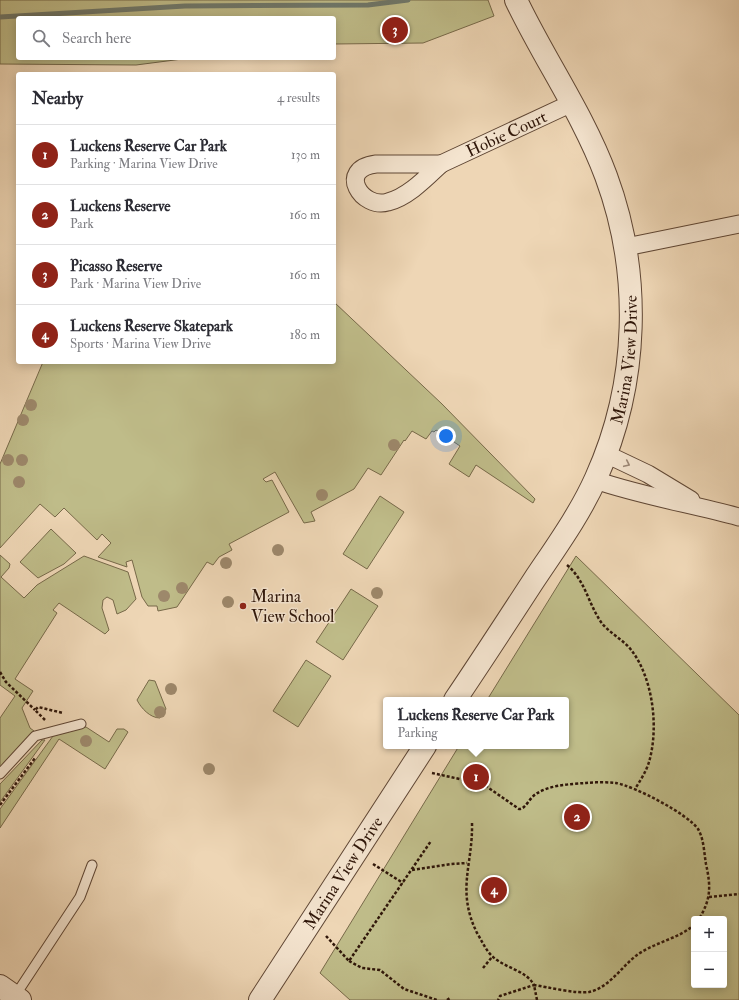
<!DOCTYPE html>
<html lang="en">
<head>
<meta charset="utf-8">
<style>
	:root { --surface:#fff; --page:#f7f7f7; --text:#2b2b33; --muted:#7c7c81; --line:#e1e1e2; --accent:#8f2418 }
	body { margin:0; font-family:"IM FELL Double Pica",serif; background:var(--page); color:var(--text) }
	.controls { position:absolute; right:12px; bottom:12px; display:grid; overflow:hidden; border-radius:4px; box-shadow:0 2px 10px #0003 }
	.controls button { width:36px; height:36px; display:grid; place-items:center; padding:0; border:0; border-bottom:1px solid var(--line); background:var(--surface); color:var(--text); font:20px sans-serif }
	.you { position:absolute; left:446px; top:436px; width:14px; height:14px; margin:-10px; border:3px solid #fff; border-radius:50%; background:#1a73e8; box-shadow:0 0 0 6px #1a73e833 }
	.badge { display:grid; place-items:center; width:26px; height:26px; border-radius:50%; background:var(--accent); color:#fff; font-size:13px; font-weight:700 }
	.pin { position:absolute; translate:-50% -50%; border:2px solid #fff; box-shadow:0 1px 4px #0006 }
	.popup { position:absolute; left:383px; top:697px; width:186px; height:52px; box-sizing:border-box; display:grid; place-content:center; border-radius:4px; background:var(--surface); filter:drop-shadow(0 1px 3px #0005); font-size:13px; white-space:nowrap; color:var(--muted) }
	.popup b { font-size:15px; color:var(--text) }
	.popup::after { content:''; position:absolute; left:50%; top:100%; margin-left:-8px; border:8px solid transparent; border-top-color:var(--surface) }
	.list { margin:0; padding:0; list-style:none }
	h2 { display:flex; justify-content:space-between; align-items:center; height:52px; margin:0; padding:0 16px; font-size:17px }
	h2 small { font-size:13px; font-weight:400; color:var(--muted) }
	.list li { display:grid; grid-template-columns:26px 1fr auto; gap:12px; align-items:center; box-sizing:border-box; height:60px; padding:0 16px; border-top:1px solid var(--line) }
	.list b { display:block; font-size:15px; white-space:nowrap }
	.list p { margin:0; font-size:13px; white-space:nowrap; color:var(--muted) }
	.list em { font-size:13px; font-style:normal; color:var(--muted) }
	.icon { flex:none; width:22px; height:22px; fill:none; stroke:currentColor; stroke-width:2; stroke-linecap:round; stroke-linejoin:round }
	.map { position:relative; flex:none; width:739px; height:1000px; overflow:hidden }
	.search { position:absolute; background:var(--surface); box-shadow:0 2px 10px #0003; left:16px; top:16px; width:320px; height:44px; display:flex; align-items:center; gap:10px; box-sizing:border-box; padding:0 14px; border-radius:4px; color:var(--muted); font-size:15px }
	.panel { position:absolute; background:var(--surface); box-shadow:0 2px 10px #0003; left:16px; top:72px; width:320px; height:292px; border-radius:4px }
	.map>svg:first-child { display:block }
</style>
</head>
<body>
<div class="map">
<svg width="739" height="1000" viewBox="0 0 739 1000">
	<rect width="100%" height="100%" fill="#eed6b5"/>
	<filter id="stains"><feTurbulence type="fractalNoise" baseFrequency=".005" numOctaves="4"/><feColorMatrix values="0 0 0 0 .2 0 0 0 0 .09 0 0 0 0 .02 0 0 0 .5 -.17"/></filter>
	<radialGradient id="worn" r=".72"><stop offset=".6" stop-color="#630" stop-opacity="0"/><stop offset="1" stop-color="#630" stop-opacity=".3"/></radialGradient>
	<path fill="#bfbc89" stroke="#776949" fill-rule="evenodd" d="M0,0H488L494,16L423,43L334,44V18H18V58H190L136,65L0,64Z
		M334,302L442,404L535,499L533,503L476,465L469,477L449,464L460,446L436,430L434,432L432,431L426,439L412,431L405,441L404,440L381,475L368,468L354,489L311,512L315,521L304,523L275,472L263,479L266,482L272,480L289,512L229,544L232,550L219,557L213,565L207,562L177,607L158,611L157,606H148L142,597L132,560L126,562L127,567L98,557L111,543L102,534L97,540L64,508L55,517L40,504L0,548V464L43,362H334Z
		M380,496L404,512L367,569L343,554Z
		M51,529L76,553L64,564L38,578L20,562Z
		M0,555L10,564L9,568L1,577L24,598L37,585L84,556L128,572L136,599L126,610L117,614L113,600L107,597L103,600L102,608L109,630L105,634L59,603L53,610L57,613L15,679L33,691L22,708L30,728L34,731L0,768V718L15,696L0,685Z
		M576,556L739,715V1000H350L320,973L459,746H566V700H487ZM694,919H724V985H694Z
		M351,589L378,606L343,660L316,642Z
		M306,660L331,676L298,727L273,711Z
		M149,680L155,681L166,709L160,718C150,718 141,708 137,700Z
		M86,727L109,742L117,729H124L128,732L105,769L59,739L0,828V809L53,736Z
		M42,740H45L0,802V784Z"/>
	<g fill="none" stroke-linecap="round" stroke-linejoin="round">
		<path stroke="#6f786b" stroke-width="5" d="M0,17L185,6L368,5L408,0"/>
		<g stroke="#5f4634" stroke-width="11">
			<path id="service" d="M0,774L35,736L81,724
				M15,996L80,897L92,865"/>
		</g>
		<g stroke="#5f4634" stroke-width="19">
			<g id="minor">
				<path d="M376,164H441C426,178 408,197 388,202C362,210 336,169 376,164Z"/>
				<path id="s1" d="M441,164L572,103"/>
				<path d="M626,247L739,224"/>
				<path d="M606,454L648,474L691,500"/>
				<path d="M595,480C642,496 691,504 739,517"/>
			</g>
		</g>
		<g stroke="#5f4634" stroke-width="24">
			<g id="tertiary">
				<path id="s2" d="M455,700C482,660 508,620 534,580C556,547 580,514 596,478C639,383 642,273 606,176C583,114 544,59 516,0"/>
				<path d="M0,986L20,1000"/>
				<path id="s3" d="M260,1000L425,746"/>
			</g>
		</g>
		<path stroke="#2f1609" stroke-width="2.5" stroke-dasharray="3 2" stroke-linecap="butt" d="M567,565C585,580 588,603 601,622C609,633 624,640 632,651C653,679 659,728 649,762C646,772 640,781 635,789
			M0,672L6,682L35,710
			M45,720L35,710L38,707L63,713
			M432,773L483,784L519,809C526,809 529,798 536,794C549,785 570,784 586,783C596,782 607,782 616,783C634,786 688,814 698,829C704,839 704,853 706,864C711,887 711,899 699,919
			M0,805L35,758
			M472,823C473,865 456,890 477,933C482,941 485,949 492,956C504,968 526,970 534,985L500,996L498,1000
			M373,864L403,883
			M412,870L451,864L467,863
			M709,897L739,894
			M326,936L349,961L431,841
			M349,961L362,968L380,970L404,989L437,1000
			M483,968L492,957
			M447,1000L450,998
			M537,1000L534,985C547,987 577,994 589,992C609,988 622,966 637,955C655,942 678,939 694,925"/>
		<use href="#service" stroke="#f4e4cf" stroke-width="9"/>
		<use href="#minor" stroke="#f4e4cf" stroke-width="17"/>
		<use href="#tertiary" stroke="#f4e4cf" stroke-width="22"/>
	</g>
	<g fill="#9d886b">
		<circle cx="31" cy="405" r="6"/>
		<circle cx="23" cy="420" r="6"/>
		<circle cx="394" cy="445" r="6"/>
		<circle cx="8" cy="460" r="6"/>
		<circle cx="22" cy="460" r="6"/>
		<circle cx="19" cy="482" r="6"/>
		<circle cx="322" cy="495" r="6"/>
		<circle cx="278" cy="550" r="6"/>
		<circle cx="226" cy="563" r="6"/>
		<circle cx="182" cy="588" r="6"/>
		<circle cx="377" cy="593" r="6"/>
		<circle cx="164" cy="596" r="6"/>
		<circle cx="228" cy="602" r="6"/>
		<circle cx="171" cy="689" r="6"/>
		<circle cx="160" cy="712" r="6"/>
		<circle cx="86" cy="741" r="6"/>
		<circle cx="209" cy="769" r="6"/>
	</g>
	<defs><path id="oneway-chevron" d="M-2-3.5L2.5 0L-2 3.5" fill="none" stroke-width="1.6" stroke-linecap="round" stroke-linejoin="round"/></defs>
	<use stroke="#9b8776" href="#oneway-chevron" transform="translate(627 464) rotate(25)"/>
	<circle fill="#8f2418" stroke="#f4e4cf" stroke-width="1.5" cx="243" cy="606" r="4"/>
	<g text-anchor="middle" stroke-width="3" stroke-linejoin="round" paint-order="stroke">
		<g font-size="17" fill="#2f1609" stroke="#f4e4cf">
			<text dy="6" stroke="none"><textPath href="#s1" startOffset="72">Hobie Court</textPath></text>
			<text dy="6" stroke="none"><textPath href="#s2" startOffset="386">Marina View Drive</textPath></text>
			<text dy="6" stroke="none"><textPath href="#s3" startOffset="152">Marina View Drive</textPath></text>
		</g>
		<g font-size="17" fill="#2f1609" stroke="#f4e4cf" text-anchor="start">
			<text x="251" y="602">Marina<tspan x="251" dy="20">View School</tspan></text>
		</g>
	</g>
	<rect width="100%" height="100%" filter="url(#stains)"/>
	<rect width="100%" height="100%" fill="url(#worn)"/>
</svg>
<div class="controls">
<button>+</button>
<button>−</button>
</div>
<div class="you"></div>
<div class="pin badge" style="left:476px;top:777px">1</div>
<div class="popup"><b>Luckens Reserve Car Park</b>Parking</div>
<div class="pin badge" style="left:577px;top:817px">2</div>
<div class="pin badge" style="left:395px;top:30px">3</div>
<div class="pin badge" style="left:494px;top:890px">4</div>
<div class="search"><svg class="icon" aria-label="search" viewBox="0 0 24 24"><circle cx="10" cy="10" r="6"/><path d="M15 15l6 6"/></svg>Search here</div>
<section class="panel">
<h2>Nearby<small>4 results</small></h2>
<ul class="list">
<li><span class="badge">1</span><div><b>Luckens Reserve Car Park</b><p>Parking · Marina View Drive</p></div><em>130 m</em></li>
<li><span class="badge">2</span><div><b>Luckens Reserve</b><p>Park</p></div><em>160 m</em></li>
<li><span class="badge">3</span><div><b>Picasso Reserve</b><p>Park · Marina View Drive</p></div><em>160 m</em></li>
<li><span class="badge">4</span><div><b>Luckens Reserve Skatepark</b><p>Sports · Marina View Drive</p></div><em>180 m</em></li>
</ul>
</section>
</div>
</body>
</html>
